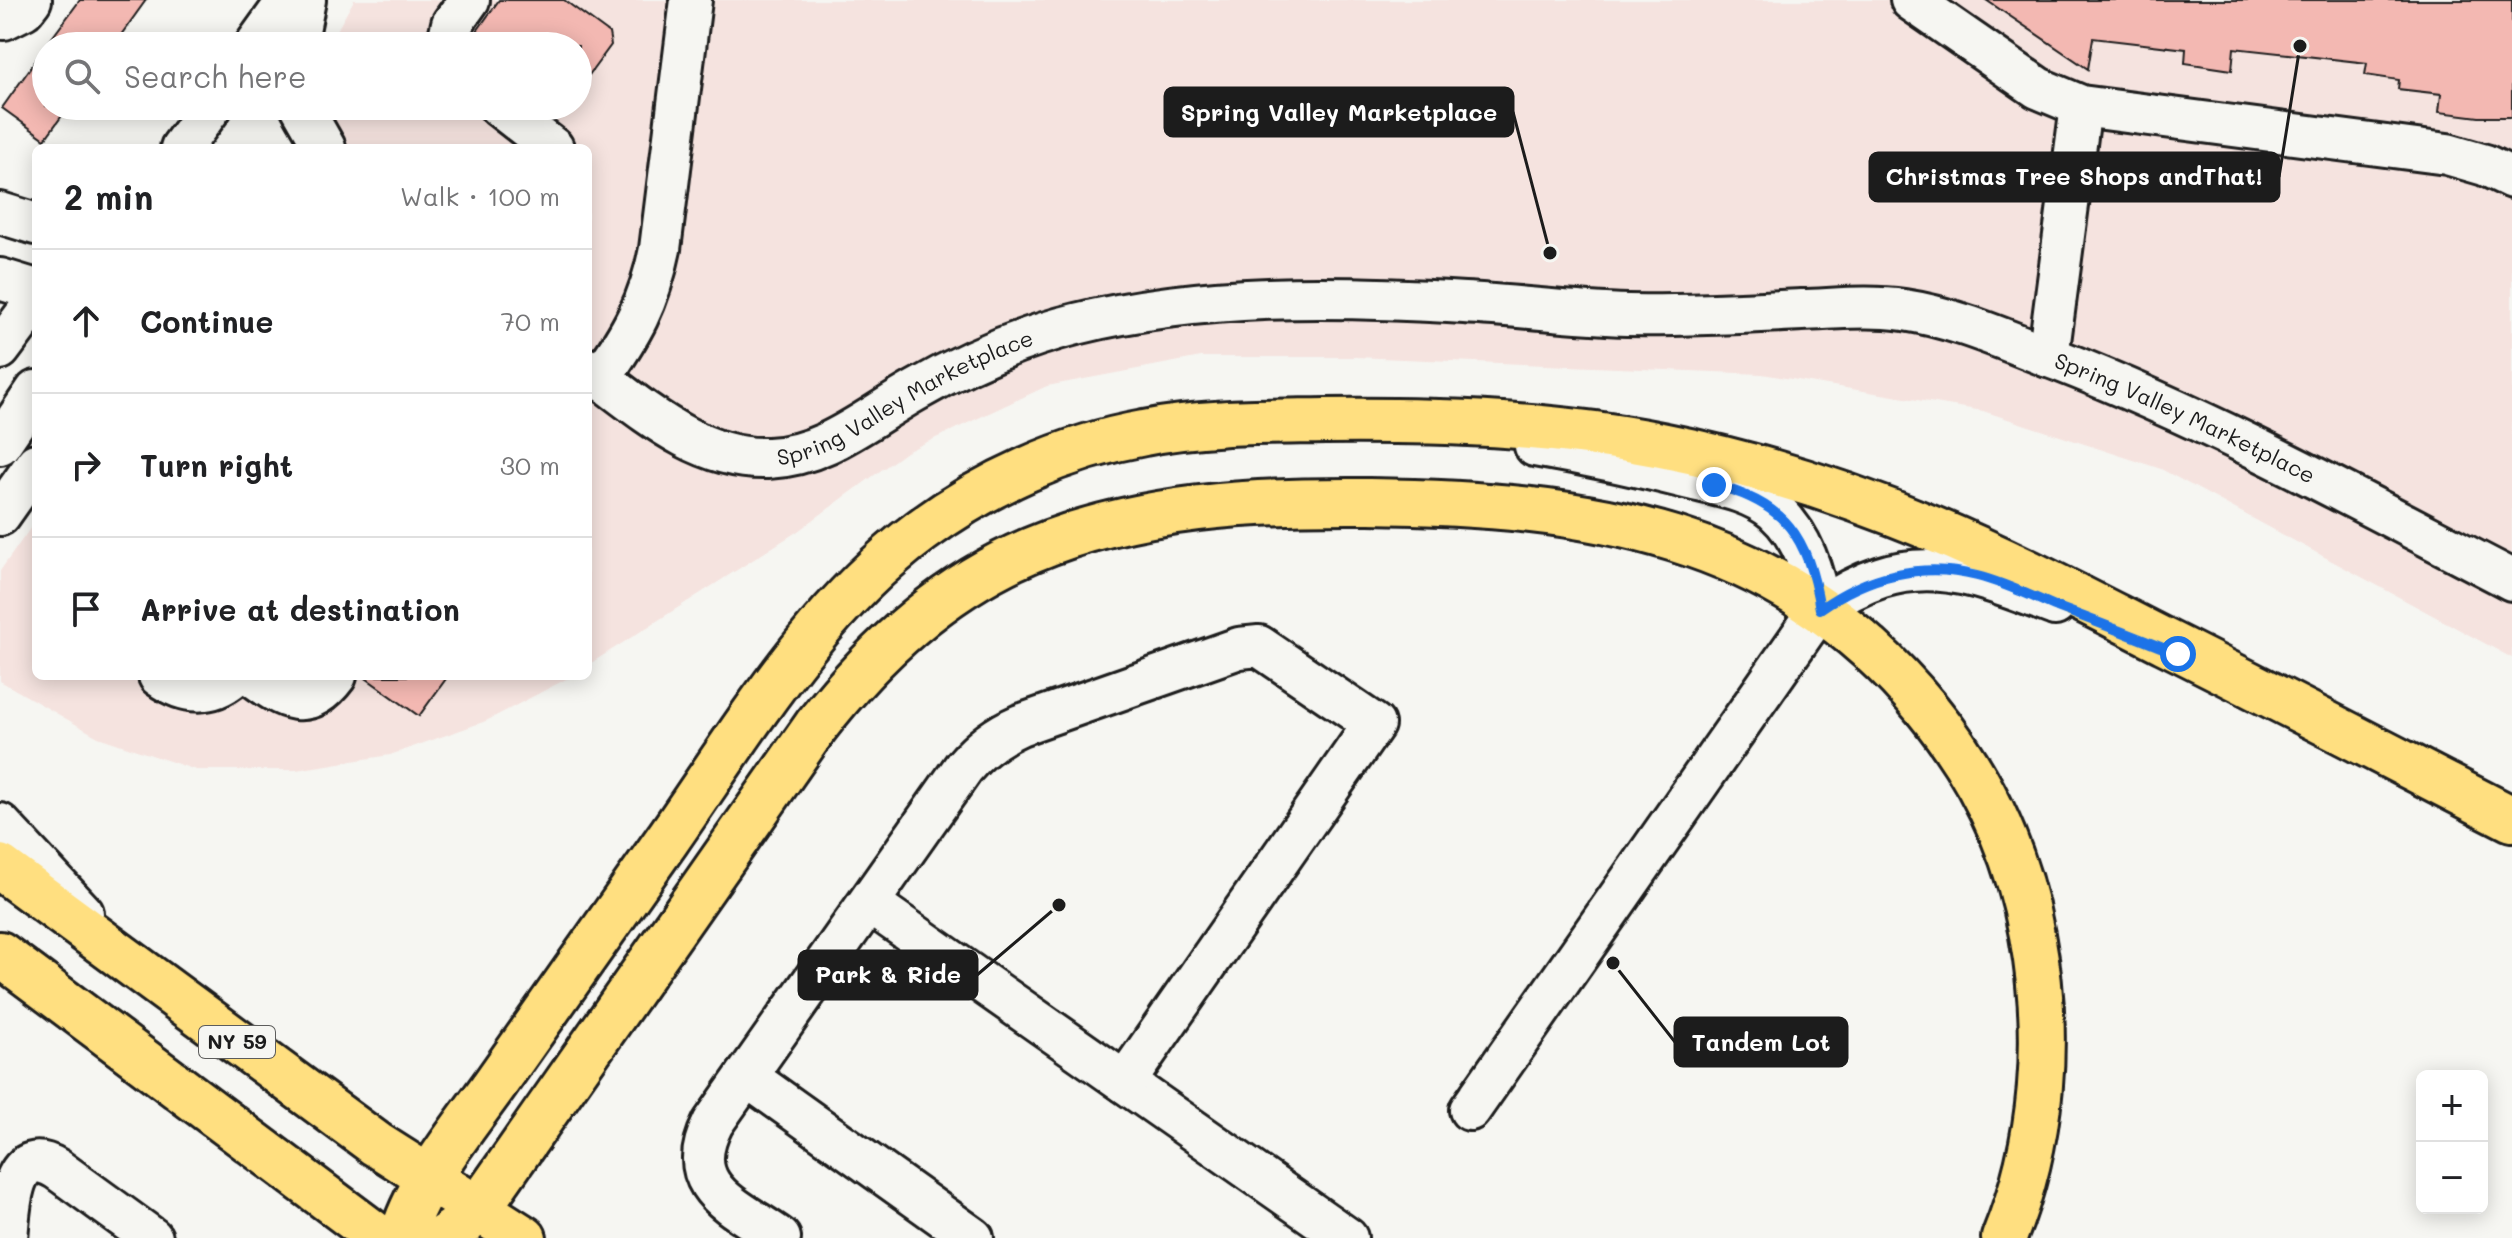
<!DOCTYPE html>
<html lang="en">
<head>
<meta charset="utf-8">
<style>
	:root { --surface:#fff; --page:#f2f2f2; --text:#202124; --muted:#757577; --line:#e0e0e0 }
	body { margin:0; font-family:Mali,sans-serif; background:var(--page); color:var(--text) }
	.controls { position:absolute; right:24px; bottom:24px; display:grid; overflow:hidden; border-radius:12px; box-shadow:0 4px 20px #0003 }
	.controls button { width:72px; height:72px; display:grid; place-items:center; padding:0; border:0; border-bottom:2px solid var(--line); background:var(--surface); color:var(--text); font:40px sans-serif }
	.stop { position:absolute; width:24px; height:24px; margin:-18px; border:6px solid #1a73e8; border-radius:50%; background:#fff }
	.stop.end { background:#1a73e8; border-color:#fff; box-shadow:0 2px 8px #0008 }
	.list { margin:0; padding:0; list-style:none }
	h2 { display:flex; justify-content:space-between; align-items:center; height:104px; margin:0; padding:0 32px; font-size:34px }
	h2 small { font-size:26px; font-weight:400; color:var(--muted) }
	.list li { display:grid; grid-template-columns:52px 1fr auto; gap:24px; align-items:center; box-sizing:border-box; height:144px; padding:0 32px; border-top:2px solid var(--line) }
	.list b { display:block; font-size:30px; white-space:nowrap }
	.list em { font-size:26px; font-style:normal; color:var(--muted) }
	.icon { flex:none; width:44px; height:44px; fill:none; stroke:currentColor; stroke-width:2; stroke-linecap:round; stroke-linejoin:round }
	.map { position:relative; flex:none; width:2512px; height:1238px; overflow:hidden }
	.search { position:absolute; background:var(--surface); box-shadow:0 4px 20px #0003; left:32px; top:32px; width:560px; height:88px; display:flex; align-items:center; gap:20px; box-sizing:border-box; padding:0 28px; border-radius:44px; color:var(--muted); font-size:30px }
	.panel { position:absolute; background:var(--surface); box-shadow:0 4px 20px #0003; left:32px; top:144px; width:560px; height:536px; border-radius:12px }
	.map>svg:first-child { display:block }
</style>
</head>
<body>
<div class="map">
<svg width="2512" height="1238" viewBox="0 0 2512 1238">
	<rect width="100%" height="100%" fill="#f6f6f2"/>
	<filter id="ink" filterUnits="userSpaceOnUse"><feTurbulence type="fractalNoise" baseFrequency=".0125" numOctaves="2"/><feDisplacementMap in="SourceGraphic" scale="16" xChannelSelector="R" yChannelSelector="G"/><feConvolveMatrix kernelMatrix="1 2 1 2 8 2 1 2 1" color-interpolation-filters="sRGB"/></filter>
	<g filter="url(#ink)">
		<path fill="#f5e3df" d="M354,0H2512V658L2161,469L1983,411L1762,374L1355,357H1201L1047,386L906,452L798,531L588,665V148H311L338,109V106H578V46H331V41Z
			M36,520V676H572L486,721L390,755L296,770H196L98,737L0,681V571Z"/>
		<path fill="#f3b8b2" stroke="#1c1c1c" stroke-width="2" d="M80,0H146L113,46H46Z
			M499,0H564L609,33L611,45L578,90V46H479L476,40L477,31Z
			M1986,0H2512V117H2479L2439,112L2441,94L2398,89L2399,80L2365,75L2367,63L2234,48L2232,70L2185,63L2186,49L2093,38L2088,69Z
			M46,46V106H69L45,139L2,108Z
			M363,676H448L419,716Z"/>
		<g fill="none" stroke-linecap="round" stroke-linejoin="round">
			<g stroke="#1c1c1c" stroke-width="46">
				<g id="minor">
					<path d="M1911,0L2038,88L2081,106L2447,154L2485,165L2512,178"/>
					<path d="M0,18L4,19L24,9L31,0"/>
					<path d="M255,46L288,0"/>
					<path d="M296,46L305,0"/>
					<path d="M447,46L452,24L469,0"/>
					<path d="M301,106L325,148"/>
					<path d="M499,106L553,148"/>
					<path d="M181,148L212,106"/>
					<path d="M0,213L36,224"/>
					<path d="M0,279L36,290"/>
					<path d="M0,349L30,309L36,307"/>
					<path d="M2048,357L2081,106"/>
					<path id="s1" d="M588,369C641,408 698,461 768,458C825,456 867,418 915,391C965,362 1020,338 1076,324C1201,293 1335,295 1464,303C1518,306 1573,313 1627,315C1685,316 1744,313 1802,310C1836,309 1869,305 1904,310C1958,318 2009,342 2060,361C2216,422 2363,503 2512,580"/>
					<path d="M600,378C632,333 649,303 660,249L691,0"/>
					<path d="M0,444L36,391"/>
					<path d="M1535,446C1587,455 1639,466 1690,479C1719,486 1751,491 1775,511C1803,536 1814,573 1820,609"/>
					<path d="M0,515L36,464"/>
					<path d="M159,676C184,694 210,697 234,676"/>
					<path d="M253,676C284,699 308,714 336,676"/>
					<path d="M0,824L83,913"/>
					<path d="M869,903L1347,1238"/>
					<path d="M746,1076L973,1238"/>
					<path d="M1470,1110L1820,609C1908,547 1965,570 2055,605"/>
					<path d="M7,1238C10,1209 10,1141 57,1169L152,1238"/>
					<path d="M780,1238C735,1206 680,1188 713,1123L964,767C980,748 997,735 1020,725L1239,648L1259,646L1374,724L1125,1082"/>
				</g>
			</g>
			<g stroke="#1c1c1c" stroke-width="50">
				<path id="major" d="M0,867L376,1144L524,1238
					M0,954L380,1238"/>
			</g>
			<g stroke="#1c1c1c" stroke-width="50">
				<path id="highway" d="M402,1238C413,1189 465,1126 495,1084C552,1002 610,921 667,840C742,733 814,610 921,531C986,483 1065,447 1144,433C1203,421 1265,422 1325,421C1437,420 1551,423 1661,445C1753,463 1846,493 1933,529C2012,562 2089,603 2166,642C2282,700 2397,760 2512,819
					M443,1238L462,1225L478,1209L816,726C873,652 943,587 1031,550C1138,505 1255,500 1369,501C1588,504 1779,530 1926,708C1980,774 2017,851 2032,935C2051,1037 2043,1142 2004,1238"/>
			</g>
			<use href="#minor" stroke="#f6f6f2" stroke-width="40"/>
			<use href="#major" stroke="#ffdf80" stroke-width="44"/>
			<use href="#highway" stroke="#ffdf80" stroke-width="44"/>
		</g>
	</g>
	<g fill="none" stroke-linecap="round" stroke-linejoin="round" filter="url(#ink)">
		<path stroke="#1a73e8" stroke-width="10" d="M1714,485C1786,503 1808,537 1820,609C1866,576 1922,561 1977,576C2005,583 2031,596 2057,607C2098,622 2138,638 2178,654"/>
	</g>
	<g text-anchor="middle" stroke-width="6" stroke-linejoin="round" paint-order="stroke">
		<rect fill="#f6f6f2" stroke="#5d5d5c" stroke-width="2" x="199" y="1026" width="76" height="32" rx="6"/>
		<g font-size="20" font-weight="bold" fill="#1c1c1c">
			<text x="237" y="1049">NY 59</text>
		</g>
		<g font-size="22" fill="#1c1c1c" stroke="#f6f6f2">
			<text dy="8" stroke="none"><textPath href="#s1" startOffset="356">Spring Valley Marketplace</textPath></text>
			<text dy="8" stroke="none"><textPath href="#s1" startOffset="1676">Spring Valley Marketplace</textPath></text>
		</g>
	</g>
	<path fill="none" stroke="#1c1c1c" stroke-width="3" d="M1550 253L1513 112M2300 46L2279 177M1059 905L977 975M1613 963L1675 1042"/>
	<g fill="#1c1c1c" stroke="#f6f6f2" stroke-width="3">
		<circle cx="1550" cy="253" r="8"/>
		<circle cx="2300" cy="46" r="8"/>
		<circle cx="1059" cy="905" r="8"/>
		<circle cx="1613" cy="963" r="8"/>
	</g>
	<g fill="#1c1c1c" stroke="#1c1c1c" stroke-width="3">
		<rect x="1165" y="88" width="348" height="48" rx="8"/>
		<rect x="1870" y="153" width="409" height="48" rx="8"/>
		<rect x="799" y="951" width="178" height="48" rx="8"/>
		<rect x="1675" y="1018" width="172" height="48" rx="8"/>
	</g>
	<g font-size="24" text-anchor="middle" font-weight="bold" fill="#fff">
		<text x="1339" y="121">Spring Valley Marketplace</text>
		<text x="2074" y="185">Christmas Tree Shops andThat!</text>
		<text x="888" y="983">Park &amp; Ride</text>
		<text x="1761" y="1051">Tandem Lot</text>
	</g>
</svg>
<div class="controls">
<button>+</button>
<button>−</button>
</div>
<div class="stop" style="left:2178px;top:654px"></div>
<div class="stop end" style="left:1714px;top:485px"></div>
<div class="search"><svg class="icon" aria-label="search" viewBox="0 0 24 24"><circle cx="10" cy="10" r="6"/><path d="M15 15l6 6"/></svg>Search here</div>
<section class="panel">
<h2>2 min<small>Walk · 100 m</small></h2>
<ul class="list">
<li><svg class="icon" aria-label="ahead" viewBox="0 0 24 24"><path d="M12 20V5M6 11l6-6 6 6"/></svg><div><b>Continue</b></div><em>70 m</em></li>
<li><svg class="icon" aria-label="right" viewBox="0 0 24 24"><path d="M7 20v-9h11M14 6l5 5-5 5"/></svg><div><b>Turn right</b></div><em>30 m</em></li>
<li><svg class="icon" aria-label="arrive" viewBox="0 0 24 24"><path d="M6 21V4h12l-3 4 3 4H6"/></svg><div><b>Arrive at destination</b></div></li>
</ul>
</section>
</div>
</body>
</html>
